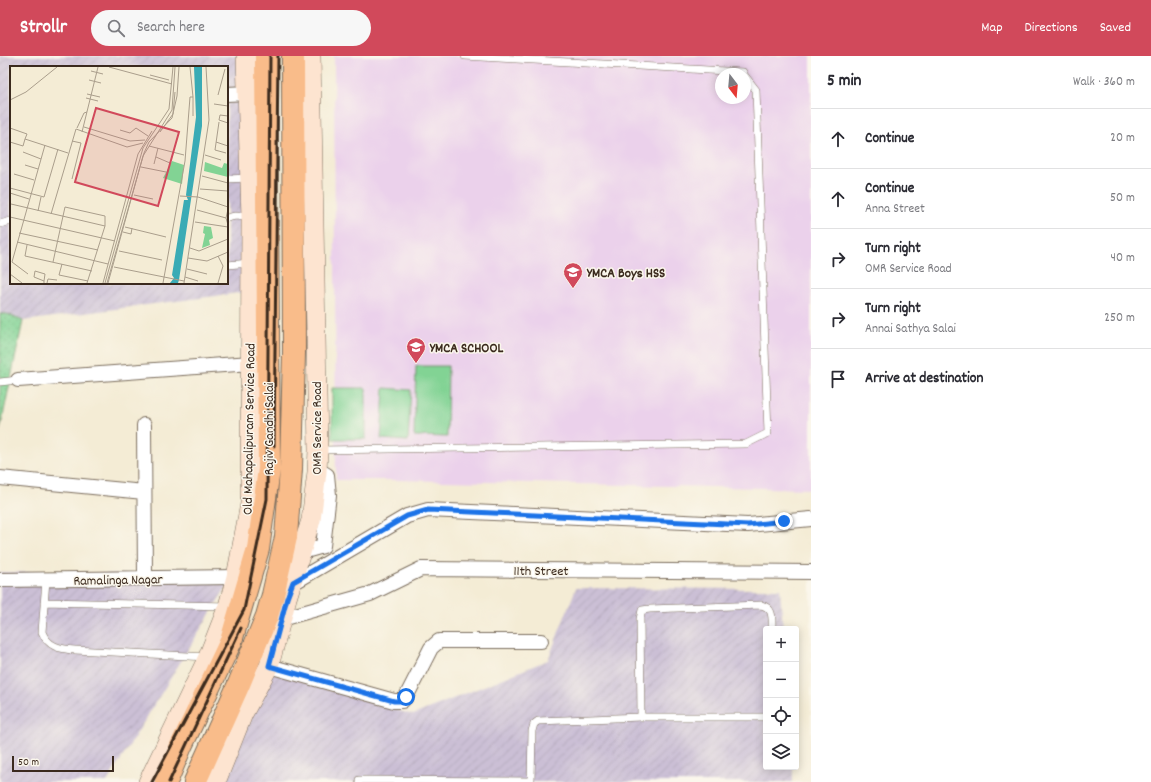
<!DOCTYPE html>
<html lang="en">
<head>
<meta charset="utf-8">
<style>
	:root { --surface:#fff; --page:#f7f7f7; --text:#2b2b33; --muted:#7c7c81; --line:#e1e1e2; --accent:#d1495b }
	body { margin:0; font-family:Dekko,sans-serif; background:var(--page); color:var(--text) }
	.controls { position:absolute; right:12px; bottom:12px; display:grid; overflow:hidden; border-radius:4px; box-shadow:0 2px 10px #0003 }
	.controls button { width:36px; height:36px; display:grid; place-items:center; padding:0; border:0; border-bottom:1px solid var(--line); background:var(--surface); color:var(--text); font:20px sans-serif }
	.compass { position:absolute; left:715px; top:12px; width:36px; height:36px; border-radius:50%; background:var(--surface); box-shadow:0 2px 10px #0003; rotate:164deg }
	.scale { position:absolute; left:12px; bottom:10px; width:102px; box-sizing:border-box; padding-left:4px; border:2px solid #3b2a1e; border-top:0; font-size:11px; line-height:14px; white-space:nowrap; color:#3b2a1e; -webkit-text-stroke:3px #fbf7ec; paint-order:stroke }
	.stop { position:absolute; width:12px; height:12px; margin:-9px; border:3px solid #1a73e8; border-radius:50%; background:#fff }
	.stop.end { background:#1a73e8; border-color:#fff; box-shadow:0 1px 4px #0008 }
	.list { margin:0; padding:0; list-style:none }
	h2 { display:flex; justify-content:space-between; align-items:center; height:52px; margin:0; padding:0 16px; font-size:17px }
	h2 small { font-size:13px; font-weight:400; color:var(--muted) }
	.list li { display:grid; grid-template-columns:26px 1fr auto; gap:12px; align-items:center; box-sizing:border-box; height:60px; padding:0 16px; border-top:1px solid var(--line) }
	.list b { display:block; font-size:15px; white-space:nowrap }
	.list p { margin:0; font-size:13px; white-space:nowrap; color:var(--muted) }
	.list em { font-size:13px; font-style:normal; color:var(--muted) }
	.icon { flex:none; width:22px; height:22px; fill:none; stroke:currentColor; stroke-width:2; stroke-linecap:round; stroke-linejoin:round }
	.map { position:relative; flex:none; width:811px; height:726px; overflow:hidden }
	header { display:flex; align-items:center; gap:24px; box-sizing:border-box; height:56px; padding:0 20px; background:var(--accent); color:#fff }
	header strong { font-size:19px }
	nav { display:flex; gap:22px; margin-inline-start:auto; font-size:14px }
	.search { width:280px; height:36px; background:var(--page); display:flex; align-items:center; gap:10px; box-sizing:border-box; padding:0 14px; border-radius:22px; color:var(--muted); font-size:15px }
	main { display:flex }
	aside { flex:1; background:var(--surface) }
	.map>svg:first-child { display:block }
</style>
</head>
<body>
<header>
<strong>Strollr</strong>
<div class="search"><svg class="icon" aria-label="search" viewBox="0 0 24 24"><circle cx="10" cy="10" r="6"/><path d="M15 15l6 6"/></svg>Search here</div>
<nav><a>Map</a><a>Directions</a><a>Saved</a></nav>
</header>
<main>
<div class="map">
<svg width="811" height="726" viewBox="0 0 811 726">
	<defs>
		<pattern id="industrial-furrows" width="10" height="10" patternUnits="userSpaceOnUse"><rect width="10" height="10" fill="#cbbfd5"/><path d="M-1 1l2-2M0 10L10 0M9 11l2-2" fill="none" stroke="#afa4b6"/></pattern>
		<pattern id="grass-dots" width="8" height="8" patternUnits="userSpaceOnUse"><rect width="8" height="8" fill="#82d394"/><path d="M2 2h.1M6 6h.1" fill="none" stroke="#71b57f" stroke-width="1.8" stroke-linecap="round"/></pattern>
	</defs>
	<rect width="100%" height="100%" fill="#fbf7ec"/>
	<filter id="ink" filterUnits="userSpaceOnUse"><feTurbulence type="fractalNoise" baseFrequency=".025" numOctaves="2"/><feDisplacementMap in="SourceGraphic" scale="8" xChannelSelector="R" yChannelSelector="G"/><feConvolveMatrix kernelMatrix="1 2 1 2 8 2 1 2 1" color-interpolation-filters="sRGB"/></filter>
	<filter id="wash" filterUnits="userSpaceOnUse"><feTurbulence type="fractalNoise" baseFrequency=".012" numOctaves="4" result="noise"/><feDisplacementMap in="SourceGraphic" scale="16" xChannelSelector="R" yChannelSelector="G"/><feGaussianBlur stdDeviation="0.9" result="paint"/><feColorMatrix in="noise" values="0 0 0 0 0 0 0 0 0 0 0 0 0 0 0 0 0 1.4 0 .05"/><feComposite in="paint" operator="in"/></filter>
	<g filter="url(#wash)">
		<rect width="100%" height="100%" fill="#f4ecd5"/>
		<path fill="#ebd1eb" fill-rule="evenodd" d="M334,0H811V433L398,424H336ZM721,18H745V42H721Z"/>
		<path fill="url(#industrial-furrows)" fill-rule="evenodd" d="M0,0H253L261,234L23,265L7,258H0ZM11,11H227V227H11Z
			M0,516L233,520L107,726H0Z
			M576,532L780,533L783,573H766V711H793V726H196L251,610L413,659L548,604Z"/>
		<path fill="url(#grass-dots)" stroke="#5e7e59" d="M0,258H7L23,265L0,374Z"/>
		<path fill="#82d394" stroke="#5e7e59" d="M416,310H448L447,381L414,380Z
			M332,332H366V383H332Z
			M384,332L411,334L408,385L381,383Z"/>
	</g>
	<g filter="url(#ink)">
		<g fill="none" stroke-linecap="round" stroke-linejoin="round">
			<g stroke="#7c6e5e" stroke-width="8">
				<path id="lane" d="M465,0L743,16L744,18
					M227,123L249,122
					M227,162L235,160L250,161
					M0,168L11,165
					M227,209L250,207
					M0,326L18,324
					M320,394L746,388L768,377L756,34L745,20
					M46,524L42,576C48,591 60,593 75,594L207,601
					M44,546L228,550
					M641,661L640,563L642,554L650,553L761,549C774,552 772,562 772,573
					M359,726V724L531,725
					M531,726L532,675L534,668L538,665L641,661H766"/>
			</g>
			<g stroke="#7c6e5e" stroke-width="16">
				<path id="street" d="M227,38L247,37
					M18,324L251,307
					M144,369L145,522
					M0,422L144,436
					M302,496L323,490L329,439L327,419L317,413
					M0,524L236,521
					M293,527L407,460L428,454L748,469L811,463
					M281,563L370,538L421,513L811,516
					M269,610L394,645H402L406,641L431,592L439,585H541"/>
			</g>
			<g stroke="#7c6e5e" stroke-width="20">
				<path id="secondary" d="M148,726L208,601L228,550L236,521L250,448L251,161L246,0
					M216,726L243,658L269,610L287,542L311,464L317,416L318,394L311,0"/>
			</g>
			<g stroke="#7c6e5e" stroke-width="24">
				<path id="primary" d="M166,726L181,690L231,585L258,493L269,413L266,0
					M195,726L239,628L267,560L273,539L286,481L291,413L294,297L293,0"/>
			</g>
			<use href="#lane" stroke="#fff" stroke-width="7"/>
			<use href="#street" stroke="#fff" stroke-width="14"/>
			<use href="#secondary" stroke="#fde4d0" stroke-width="19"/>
			<use href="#primary" stroke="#f9bc8a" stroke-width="22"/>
			<path stroke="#3b2a1e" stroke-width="3" d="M274,390L278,0
				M152,726L244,554L267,443L270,0
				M169,726L241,572"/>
		</g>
	</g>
	<g fill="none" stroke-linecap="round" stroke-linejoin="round" filter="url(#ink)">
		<path stroke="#1a73e8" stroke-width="5" d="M406,641L402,645H394L269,610L287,542L293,526L407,460L428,454L748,469L784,465"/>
	</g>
	<defs>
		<g id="school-pin" transform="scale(1)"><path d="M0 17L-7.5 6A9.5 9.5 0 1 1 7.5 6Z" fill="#d1495b" stroke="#fbf7ec"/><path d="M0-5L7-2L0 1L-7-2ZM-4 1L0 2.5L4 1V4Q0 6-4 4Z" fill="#fff"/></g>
	</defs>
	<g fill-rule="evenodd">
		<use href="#school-pin" x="573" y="216"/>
		<use href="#school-pin" x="416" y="291"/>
	</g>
	<g text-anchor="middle" stroke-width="3" stroke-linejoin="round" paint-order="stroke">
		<g font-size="14" font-weight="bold" fill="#3b2a1e" stroke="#fbf7ec" text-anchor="start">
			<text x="587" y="221">YMCA Boys HSS</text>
			<text x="430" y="296">YMCA SCHOOL</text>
		</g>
		<g font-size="14" fill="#3b2a1e" stroke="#fbf7ec">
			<text transform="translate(316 372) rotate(-90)" y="5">OMR Service Road</text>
			<text transform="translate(248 373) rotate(-89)" y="5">Old Mahapalipuram Service Road</text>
			<text transform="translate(268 373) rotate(-90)" y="5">Rajiv Gandhi Salai</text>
			<text x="541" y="519">11th Street</text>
			<text transform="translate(118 523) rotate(-1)" y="5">Ramalinga Nagar</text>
		</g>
	</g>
	<g transform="translate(10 10)">
		<rect width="218" height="218" fill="#f4ecd5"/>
		<path d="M162,95L174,99L172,118L153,112ZM195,96L212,102L214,97L218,98V111L194,105Z" fill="#82d394"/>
		<path d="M194,160L201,161L203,172L199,174L200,179L192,182L195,168L193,167Z" fill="#82d394"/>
		<path d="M184,1H192V60L169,214L168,217H160L164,212L162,209L174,134H178L176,129L186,51Z" fill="#3aabb5"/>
		<path fill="none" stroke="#aa9e8c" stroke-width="1" d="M99,1L162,18M81,5L93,8M140,9L159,14M79,14L91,17M77,28L90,31M208,29L215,3M183,31V50M76,32L88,35M0,34L16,26L47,1M204,38L218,40M218,50L210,49L209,54L218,57M209,56L205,84L216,87M74,61L120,75L135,74M0,62L17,68L15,73L58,87M67,62L74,47L77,46M110,64L120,67L126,62L138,70M72,66L88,1M150,66L163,48L165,26M62,75L71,77L62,113M0,76L13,80L15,73M206,76L218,80M139,80L174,89M13,86L31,93M195,89L211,94M146,91L160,97M144,98L148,82M15,99L28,103M131,101L156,106M4,108L24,114M192,110L218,117M0,122L34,131L48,83M190,123L218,125M0,127L19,133M124,129L143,133M170,130L188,131L218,141M1,138L95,160M218,143L216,152L218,159M187,144L216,152M28,145L31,131M41,148L66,63L117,81L133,77M0,151L105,175M185,156L218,161M115,161L156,171M113,166L121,168L122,162M9,167L88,184M7,176L98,198M17,179L15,190L82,205M180,182L189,185L218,173M109,185L152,194M178,192L197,195L218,186M43,196L55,141L95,150V160L77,217M52,198L49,209L78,215M104,201L174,215M177,203L197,208M0,208L12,217M18,208L2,196L35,79M175,211L188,215M34,217V215L35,208L25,205L24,211L34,215M37,217L38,213L47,214M93,217L128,88L142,65M95,217L133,82L159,43L163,1M97,217L134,87L139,76L162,52L167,30L169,1M98,217L133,90L162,44L165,1M153,217L175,95L180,31H183L180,1M174,217L199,54L196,1M208,217L213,200L208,190"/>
		<path fill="#d1495b" fill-opacity="0.15" stroke="#d1495b" stroke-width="2" d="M86,42L169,66L148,140L65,116Z"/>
		<rect width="218" height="218" fill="none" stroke="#3b2a1e" stroke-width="2"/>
	</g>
</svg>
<div class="controls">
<button>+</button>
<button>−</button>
<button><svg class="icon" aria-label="locate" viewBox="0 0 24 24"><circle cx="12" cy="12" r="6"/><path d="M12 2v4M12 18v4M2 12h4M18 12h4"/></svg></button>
<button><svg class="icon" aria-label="layers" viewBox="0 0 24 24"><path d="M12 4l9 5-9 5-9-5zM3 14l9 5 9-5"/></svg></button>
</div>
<svg class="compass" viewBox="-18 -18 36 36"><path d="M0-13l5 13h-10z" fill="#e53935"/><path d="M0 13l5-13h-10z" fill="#7c7c81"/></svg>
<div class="scale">50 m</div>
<div class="stop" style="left:406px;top:641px"></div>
<div class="stop end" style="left:784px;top:465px"></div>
</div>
<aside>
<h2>5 min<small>Walk · 360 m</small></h2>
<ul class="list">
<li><svg class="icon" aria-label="ahead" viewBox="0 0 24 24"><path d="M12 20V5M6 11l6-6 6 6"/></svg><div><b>Continue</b></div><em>20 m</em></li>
<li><svg class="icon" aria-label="ahead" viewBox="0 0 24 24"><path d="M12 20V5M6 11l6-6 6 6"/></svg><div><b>Continue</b><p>Anna Street</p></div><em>50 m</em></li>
<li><svg class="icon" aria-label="right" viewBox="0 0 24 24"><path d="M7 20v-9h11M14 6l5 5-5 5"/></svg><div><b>Turn right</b><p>OMR Service Road</p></div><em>40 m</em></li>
<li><svg class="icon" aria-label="right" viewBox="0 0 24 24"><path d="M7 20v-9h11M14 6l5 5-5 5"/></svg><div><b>Turn right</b><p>Annai Sathya Salai</p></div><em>250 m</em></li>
<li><svg class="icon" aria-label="arrive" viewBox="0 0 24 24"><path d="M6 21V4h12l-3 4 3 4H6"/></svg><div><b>Arrive at destination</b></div></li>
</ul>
</aside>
</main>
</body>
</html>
